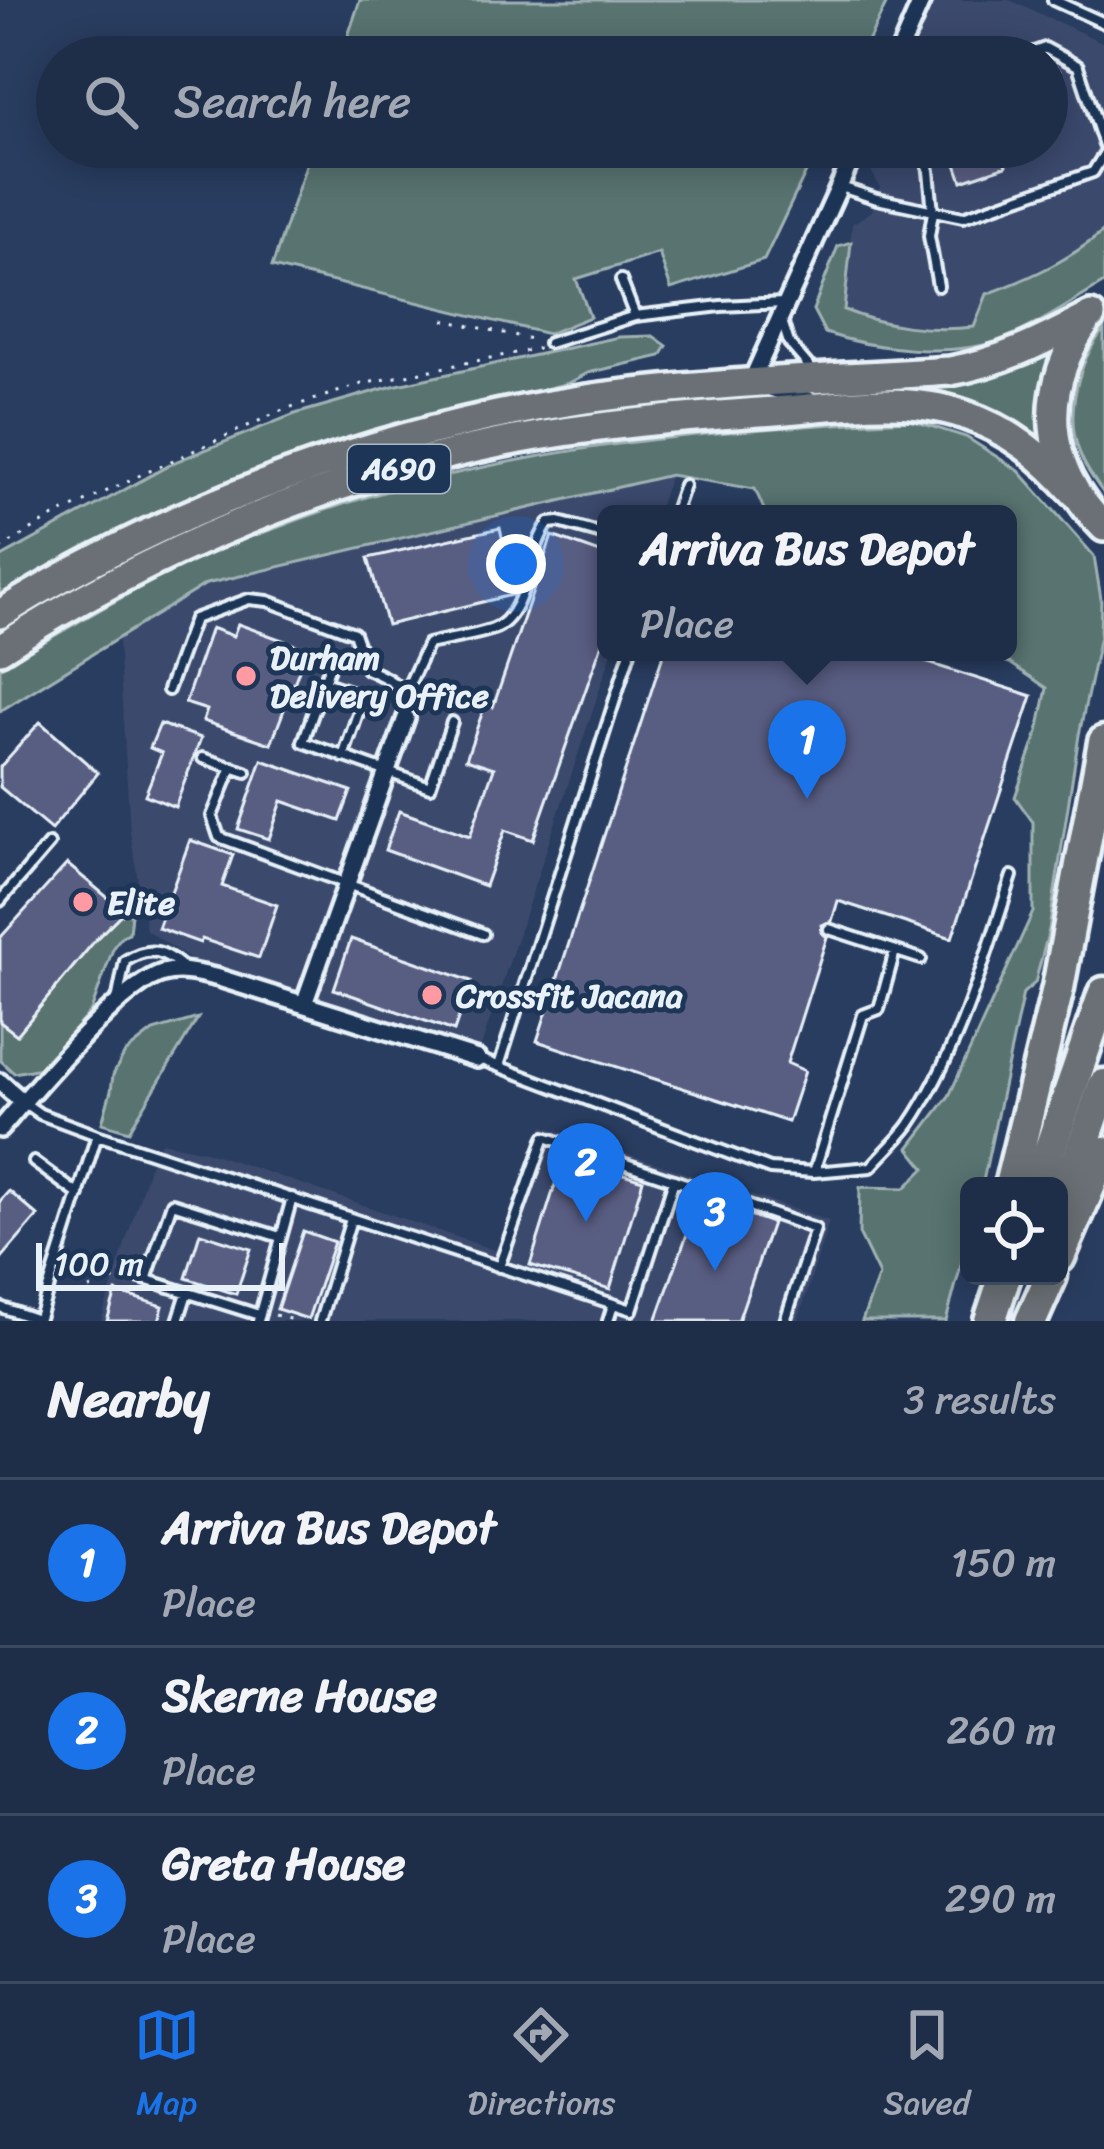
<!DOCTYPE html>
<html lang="en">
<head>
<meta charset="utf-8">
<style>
	:root { --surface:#1f2e48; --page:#27364f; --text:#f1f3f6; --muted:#a1a8b4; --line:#3c4a60; --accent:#1a73e8 }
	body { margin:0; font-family:Sriracha,sans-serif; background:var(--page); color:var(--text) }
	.controls { position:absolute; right:36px; bottom:36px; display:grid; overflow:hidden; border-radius:18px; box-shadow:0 6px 30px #0003 }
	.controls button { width:108px; height:108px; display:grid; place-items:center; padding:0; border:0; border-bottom:3px solid var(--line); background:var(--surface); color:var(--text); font:60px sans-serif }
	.scale { position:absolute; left:36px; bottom:30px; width:249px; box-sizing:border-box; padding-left:12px; border:6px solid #e8f1f8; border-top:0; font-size:33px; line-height:42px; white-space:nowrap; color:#e8f1f8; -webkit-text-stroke:9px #1d3557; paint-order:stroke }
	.you { position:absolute; left:516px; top:564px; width:42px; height:42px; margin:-30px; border:9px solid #fff; border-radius:50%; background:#1a73e8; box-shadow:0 0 0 18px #1a73e833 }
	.badge { display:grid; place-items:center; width:78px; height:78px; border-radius:50%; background:var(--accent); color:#fff; font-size:39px; font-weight:700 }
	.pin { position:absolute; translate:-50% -99px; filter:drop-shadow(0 3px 6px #0008) }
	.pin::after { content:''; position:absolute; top:63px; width:42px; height:36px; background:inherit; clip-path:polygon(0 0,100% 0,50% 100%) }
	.popup { position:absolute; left:597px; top:505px; width:420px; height:156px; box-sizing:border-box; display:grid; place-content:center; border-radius:18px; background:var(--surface); filter:drop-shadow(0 3px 9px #0005); font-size:39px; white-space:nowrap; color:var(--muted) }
	.popup b { font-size:45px; color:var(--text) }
	.popup::after { content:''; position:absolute; left:50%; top:100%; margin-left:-24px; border:24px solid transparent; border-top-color:var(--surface) }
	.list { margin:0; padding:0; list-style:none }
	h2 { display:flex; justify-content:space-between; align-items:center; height:156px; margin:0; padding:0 48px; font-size:51px }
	h2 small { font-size:39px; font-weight:400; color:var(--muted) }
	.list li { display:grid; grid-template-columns:78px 1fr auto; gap:36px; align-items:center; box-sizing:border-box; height:168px; padding:0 48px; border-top:3px solid var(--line) }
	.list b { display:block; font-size:45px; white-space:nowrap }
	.list p { margin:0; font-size:39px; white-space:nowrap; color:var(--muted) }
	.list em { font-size:39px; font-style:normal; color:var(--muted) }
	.icon { flex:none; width:66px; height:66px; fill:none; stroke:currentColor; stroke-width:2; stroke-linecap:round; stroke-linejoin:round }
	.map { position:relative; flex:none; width:1104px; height:1321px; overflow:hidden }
	.search { position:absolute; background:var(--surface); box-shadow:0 6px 30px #0003; left:36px; right:36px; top:36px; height:132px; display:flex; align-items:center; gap:30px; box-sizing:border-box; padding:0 42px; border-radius:66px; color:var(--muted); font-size:45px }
	.sheet { height:660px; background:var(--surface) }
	nav { display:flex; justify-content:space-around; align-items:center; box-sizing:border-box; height:168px; border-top:3px solid var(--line); background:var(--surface); font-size:33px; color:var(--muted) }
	nav a { display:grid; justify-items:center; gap:6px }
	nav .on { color:var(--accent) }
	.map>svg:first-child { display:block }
</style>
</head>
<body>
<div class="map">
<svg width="1104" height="1321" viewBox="0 0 1104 1321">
	<rect width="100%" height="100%" fill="#293d60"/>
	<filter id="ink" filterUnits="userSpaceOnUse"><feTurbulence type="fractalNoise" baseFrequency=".00833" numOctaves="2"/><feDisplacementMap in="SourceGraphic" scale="24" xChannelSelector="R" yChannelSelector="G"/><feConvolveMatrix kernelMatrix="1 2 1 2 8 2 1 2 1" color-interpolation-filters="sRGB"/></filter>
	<g filter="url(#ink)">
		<path fill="#3b4a6d" d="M933,0H1009L1104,43V231L1079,252L1031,278L987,294L974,327L955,329L873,322L844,310L852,224L872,211L880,187L867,163L873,147H1047V57H910Z
			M670,475L657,514H606V652H612L477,1059L219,978L146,930L130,831L118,639L206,584Z
			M544,1126L829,1221L798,1321H101L149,1167L161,1142L205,1151L500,1252Z"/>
		<path fill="#59736f" stroke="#a0b2b4" stroke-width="3" d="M360,0H888L861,57H341Z
			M312,147H818L764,260L671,289L659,253L576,279L590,317L548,334L272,267Z
			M1104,231V283C1071,303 1031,330 995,342C946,357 873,349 825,333L813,310L838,246L851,242L844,310C884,326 931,332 974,327L987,294C1030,278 1068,261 1104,231Z
			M1104,329V494C1095,481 1084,467 1079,451C1064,413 1079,360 1104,329Z
			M653,336L667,346L661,356L588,373L569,383L470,408L316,452L0,601V558L177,461L295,414L393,386L619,337Z
			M1058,345C1040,377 1039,406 1044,442C998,402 944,396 886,390V386C950,383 1003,382 1058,345Z
			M911,420L966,437L1019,471L1094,556L1101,599L1100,636L1079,735L1049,930L1035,983L1023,993L982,1186H969V1236L946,1321H862L879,1275L859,1234L860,1187L905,1188L925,1168L909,1148L949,1096L1033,912V822L1015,797L1038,732L1047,688L1010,663L978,652H1008V514H766L755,489L670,475L206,584L0,711V668L8,662C69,628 129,591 192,561C218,547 248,538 276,528C481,449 694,430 911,420Z
			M124,911L131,914L129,933L122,936L114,946L91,1011L41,1068L14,1073L0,1060V1022L17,1035L97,938Z
			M198,1018L129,1131L102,1123L111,1091L113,1075L125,1053L153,1031Z"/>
		<path fill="#595d82" stroke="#e8f1f8" stroke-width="3" d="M1047,60L1059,70L1066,82L1068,97L1065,111L1047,134Z
			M950,147H999L1006,166L962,181Z
			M500,528L514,591L512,595L387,625L368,558Z
			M552,536L606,555V632L533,840L505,830L485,886L385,850L399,811L470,836L494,768L466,759L485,705L493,707Z
			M238,624L307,649L271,744L203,721L207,710L185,703L211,628L233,636Z
			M664,652H894L1032,696L952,938L838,901L832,921L822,925L821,932L827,937L787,1063L805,1071L788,1122L537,1041Z
			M40,722L98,773L51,830L0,787V767Z
			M160,724L201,738L175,807L145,795L162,753L150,748Z
			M262,760L351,791L340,821L282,801L269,839L238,829Z
			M190,840L233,855L222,886L277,905L259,958L202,939L200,943L158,928Z
			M67,864L124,911L97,938L17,1035L0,1022V938Z
			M351,939L471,981L454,1031L334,989Z
			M564,1156L643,1180L610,1289L530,1265Z
			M9,1191L38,1216L0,1260V1201Z
			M700,1198L772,1223L738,1321H656Z
			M303,1231L334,1242L308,1319L277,1309Z
			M200,1233L251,1249L236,1294L186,1278Z
			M116,1292L163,1306L159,1321H107Z"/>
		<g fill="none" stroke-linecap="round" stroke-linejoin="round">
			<g stroke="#e8f1f8" stroke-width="16">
				<path id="service" d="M1053,0L1104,23
					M1020,57L1045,48L1078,66L1104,145
					M923,147L929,171L933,212L929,236L938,286
					M841,187L877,199L963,217L1093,172L1104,154
					M621,280L635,316
					M781,318L789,343L813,371
					M549,343L635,316L721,306L783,303
					M674,514L684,485
					M330,665L303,742L430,787L452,722
					M324,682L364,696L343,757
					M168,690L194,619L249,599L268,601L354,633L367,669C395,682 404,684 406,717
					M404,695L428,644C449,639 473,636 493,629C528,617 527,551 549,523L559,522L602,534
					M203,758L246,772
					M232,767L212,816L219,837L483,934
					M0,901L49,844
					M829,929L921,959
					M117,1001L125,961C151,944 165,951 186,970
					M479,1059L770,1169L814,1172L871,1167C883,1153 898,1140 909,1125C959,1051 984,961 1012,876
					M499,1066L630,652
					M23,1102L40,1114L97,1135
					M34,1162L79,1195
					M814,1172L863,1015L879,1009L895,951
					M499,1267L545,1137L674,1180
					M128,1274L259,1315
					M146,1280L172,1203L280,1237
					M0,1307L38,1320
					M38,1321L97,1135L632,1310L674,1180L815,1229L785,1321
					M178,1321L187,1293
					M258,1321L292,1198
					M320,1321L351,1219
					M608,1321L613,1305"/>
			</g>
			<g stroke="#e8f1f8" stroke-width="24">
				<path id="minor" d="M897,57L922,0
					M812,401L751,382L857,147
					M304,1004L406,718
					M0,1082L23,1102
					M0,1129C31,1093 122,984 163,973C182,968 201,974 219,978L477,1059"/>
			</g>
			<g stroke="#e8f1f8" stroke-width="36">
				<path id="trunk" d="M1088,319C1038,390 1042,465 1104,527
					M0,614C171,507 387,428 586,399C707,382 828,379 950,371C1005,361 1042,341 1091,316
					M0,649C148,552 330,477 504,442C594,425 684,417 775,411C837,406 905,394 965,415C1010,430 1044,458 1075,493"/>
			</g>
			<g stroke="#e8f1f8" stroke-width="39">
				<path id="motorway" d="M1010,1186L1058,988L1104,742
					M1037,1186L1104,993
					M1059,1214L1104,1085
					M1059,1257L1104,1152
					M990,1321L1005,1276
					M1031,1321L1051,1276"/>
			</g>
			<path stroke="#e8f1f8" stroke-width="3" stroke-dasharray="3 9" stroke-linecap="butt" d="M444,320L536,340
				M0,549L48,520L134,478L285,409L362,384L540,348
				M89,1289L116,1279
				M275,1315L296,1321"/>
			<use href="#service" stroke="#1d3557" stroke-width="8"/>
			<use href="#minor" stroke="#1d3557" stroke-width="15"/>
			<use href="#trunk" stroke="#6b7074" stroke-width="27"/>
			<use href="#motorway" stroke="#6b7074" stroke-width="30"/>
		</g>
	</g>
	<g fill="#ff9aa2" stroke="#1d3557" stroke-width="4.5">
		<circle cx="246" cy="676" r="12"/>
		<circle cx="83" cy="902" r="12"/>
		<circle cx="432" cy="995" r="12"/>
	</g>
	<g text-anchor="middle" stroke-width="10" stroke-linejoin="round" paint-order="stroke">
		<rect fill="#1d3557" stroke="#abb9c8" stroke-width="3" x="348" y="445" width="102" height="48" rx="9"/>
		<g font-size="30" font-weight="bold" fill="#e8f1f8">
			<text x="399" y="479">A690</text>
		</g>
		<g font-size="33" font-weight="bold" fill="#e8f1f8" stroke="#1d3557" text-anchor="start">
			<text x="270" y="669">Durham<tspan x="270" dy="38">Delivery Office</tspan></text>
			<text x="107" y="914">Elite</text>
			<text x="456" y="1007">Crossfit Jacana</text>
		</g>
	</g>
</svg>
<div class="controls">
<button><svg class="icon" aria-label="locate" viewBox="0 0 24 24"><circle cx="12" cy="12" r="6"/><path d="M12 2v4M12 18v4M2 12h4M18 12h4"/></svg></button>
</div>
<div class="scale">100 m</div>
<div class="you"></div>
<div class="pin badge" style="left:807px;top:799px">1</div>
<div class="popup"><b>Arriva Bus Depot</b>Place</div>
<div class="pin badge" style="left:586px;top:1222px">2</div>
<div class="pin badge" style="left:715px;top:1271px">3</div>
<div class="search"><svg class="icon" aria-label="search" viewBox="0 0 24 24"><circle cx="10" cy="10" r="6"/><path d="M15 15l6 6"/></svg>Search here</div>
</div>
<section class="sheet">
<h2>Nearby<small>3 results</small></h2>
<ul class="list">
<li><span class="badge">1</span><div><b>Arriva Bus Depot</b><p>Place</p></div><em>150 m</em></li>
<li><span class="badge">2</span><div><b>Skerne House</b><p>Place</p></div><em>260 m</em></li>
<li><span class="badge">3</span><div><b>Greta House</b><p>Place</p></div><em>290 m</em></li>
</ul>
</section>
<nav>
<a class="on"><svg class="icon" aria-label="map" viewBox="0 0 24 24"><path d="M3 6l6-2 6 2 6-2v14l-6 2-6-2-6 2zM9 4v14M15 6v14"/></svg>Map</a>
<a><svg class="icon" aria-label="directions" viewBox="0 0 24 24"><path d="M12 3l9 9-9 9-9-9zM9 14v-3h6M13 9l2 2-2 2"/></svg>Directions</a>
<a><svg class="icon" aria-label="saved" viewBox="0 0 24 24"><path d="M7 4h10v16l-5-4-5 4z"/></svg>Saved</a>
</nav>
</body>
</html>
